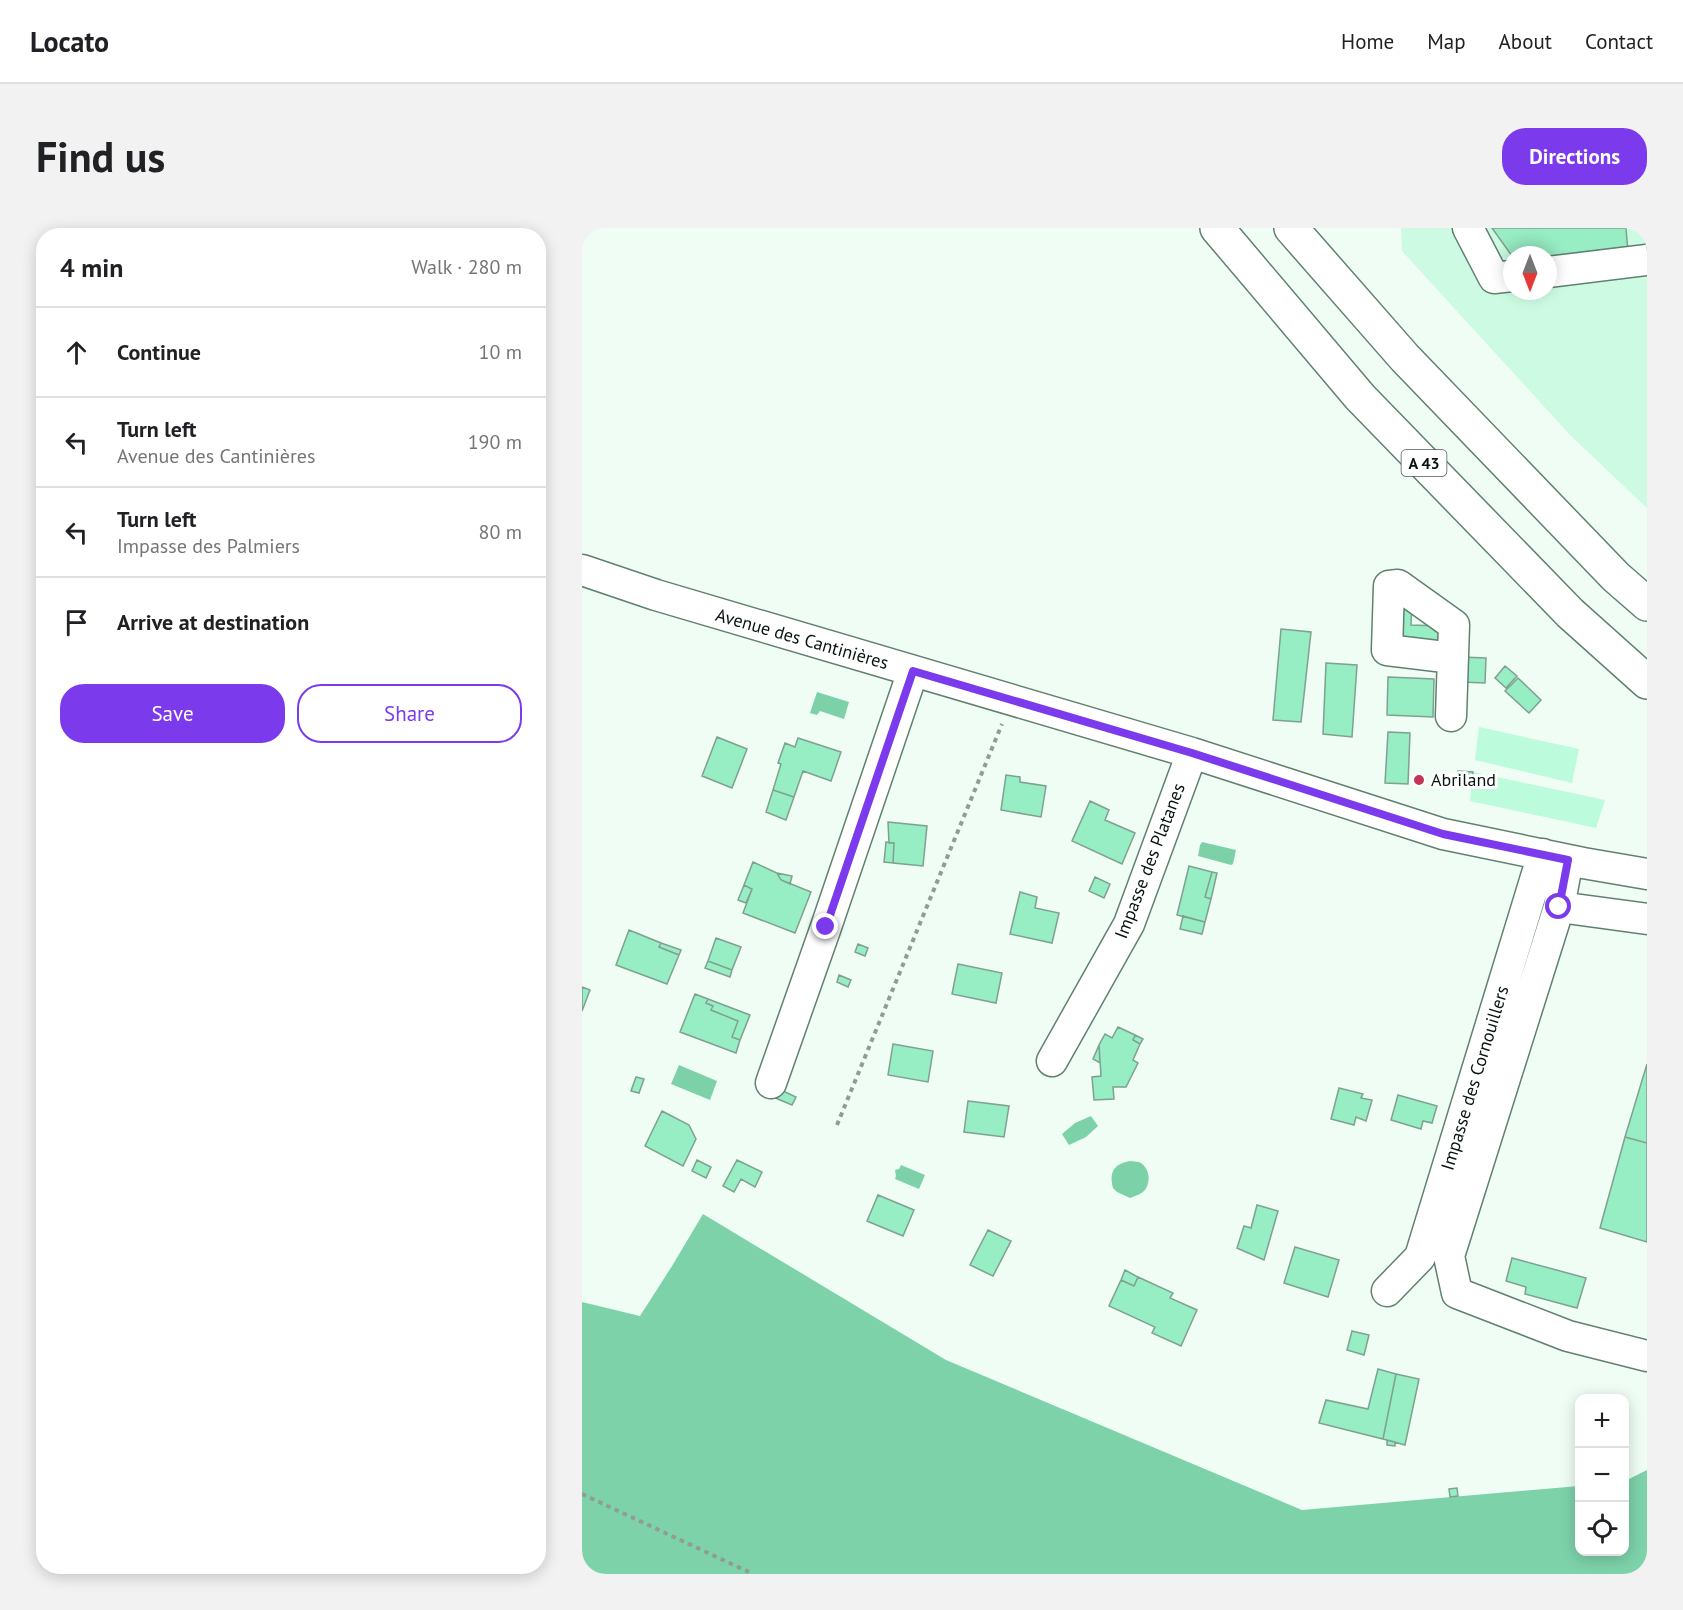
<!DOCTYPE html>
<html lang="en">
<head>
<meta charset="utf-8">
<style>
	:root { --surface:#fff; --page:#f2f2f2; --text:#202124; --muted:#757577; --line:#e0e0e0; --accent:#7c3aed }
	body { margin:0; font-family:"PT Sans",sans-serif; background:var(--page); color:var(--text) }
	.controls { position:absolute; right:18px; bottom:18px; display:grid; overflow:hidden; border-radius:12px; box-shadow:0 3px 15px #0003 }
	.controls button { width:54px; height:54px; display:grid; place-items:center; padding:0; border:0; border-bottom:2px solid var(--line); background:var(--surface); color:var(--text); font:30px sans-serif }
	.compass { position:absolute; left:921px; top:18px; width:54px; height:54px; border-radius:50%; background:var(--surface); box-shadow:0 3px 15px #0003; rotate:180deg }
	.stop { position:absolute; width:18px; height:18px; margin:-14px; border:4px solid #7c3aed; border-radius:50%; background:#fff }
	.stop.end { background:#7c3aed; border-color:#fff; box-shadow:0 2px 6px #0008 }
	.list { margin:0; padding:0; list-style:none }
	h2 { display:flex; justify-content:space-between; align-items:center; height:78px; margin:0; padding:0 24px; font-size:26px }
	h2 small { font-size:20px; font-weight:400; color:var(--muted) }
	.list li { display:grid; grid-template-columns:39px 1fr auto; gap:18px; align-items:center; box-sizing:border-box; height:90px; padding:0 24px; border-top:2px solid var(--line) }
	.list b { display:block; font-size:22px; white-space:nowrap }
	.list p { margin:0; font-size:20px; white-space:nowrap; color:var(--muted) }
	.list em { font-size:20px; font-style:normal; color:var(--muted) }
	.actions { display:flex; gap:12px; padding:18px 24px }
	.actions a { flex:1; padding:14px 0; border:2px solid var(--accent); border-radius:24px; text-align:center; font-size:21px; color:var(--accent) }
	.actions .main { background:var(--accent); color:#fff }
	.icon { flex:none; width:33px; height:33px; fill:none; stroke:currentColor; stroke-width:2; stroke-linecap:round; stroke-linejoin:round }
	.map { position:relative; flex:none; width:1065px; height:1346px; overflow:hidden; border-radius:24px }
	header { display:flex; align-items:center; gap:36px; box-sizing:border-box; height:84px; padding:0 30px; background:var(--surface); border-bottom:2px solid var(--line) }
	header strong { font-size:28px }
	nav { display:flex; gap:33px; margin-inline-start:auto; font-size:21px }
	.intro { display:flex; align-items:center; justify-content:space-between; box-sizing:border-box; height:144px; padding:0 36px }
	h1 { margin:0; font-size:42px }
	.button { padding:15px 27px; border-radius:24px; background:var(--accent); color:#fff; font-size:21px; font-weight:700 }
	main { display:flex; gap:36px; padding:0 36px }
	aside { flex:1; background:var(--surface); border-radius:24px; box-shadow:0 3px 15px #0003 }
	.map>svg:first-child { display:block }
</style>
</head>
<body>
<header>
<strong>Locato</strong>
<nav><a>Home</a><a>Map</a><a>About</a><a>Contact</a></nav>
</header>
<div class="intro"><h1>Find us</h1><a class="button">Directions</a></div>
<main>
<aside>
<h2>4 min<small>Walk · 280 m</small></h2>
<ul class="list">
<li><svg class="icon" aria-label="ahead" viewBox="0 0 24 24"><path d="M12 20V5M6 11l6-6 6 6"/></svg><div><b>Continue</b></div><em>10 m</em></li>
<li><svg class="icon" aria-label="left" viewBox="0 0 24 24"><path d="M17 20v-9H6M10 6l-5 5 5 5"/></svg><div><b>Turn left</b><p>Avenue des Cantinières</p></div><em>190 m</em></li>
<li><svg class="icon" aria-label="left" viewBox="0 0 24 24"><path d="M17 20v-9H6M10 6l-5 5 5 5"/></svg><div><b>Turn left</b><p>Impasse des Palmiers</p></div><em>80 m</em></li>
<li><svg class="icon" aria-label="arrive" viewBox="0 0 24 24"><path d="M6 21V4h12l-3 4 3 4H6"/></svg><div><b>Arrive at destination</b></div></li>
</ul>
<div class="actions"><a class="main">Save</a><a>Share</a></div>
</aside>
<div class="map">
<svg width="1065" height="1346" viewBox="0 0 1065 1346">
	<rect width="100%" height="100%" fill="#effdf5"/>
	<path fill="#ccfae2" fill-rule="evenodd" d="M819,0H1065V280L989,208L820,23ZM930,27H966V63H930Z"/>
	<path fill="#bcfbdb" d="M897,499L997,521L990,555L893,532Z
		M891,544L1023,572L1014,600L888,573Z"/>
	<path fill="#7dd2aa" d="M121,986L364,1132L720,1282L997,1258L998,1324H1042L1043,1253L1065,1242V1346H0V1074L58,1088L90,1038Z"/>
	<path fill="#7cd1a9" d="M235,464L267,474L262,491L238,483L235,487L228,485Z
		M620,614L654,622L651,636L649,637L616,628L618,617Z
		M97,837L135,853L128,872L89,856Z
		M509,888L516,898L504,909L487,917L480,906L493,895Z
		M548,933C549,933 556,934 557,934C568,939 570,956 561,964C557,967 552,968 548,970L535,964L531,960C527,945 531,936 548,933Z
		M319,937L343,947L337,961L313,951L314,948L313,942L317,941Z"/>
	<path fill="#97edc4" stroke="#7fa190" stroke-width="1.5" d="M910,0H1044L1046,24L966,31V27H930V28Z
		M810,373L830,374L829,397L859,398L858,416L809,414Z
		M699,401L729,404L719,494L691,492Z
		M880,429L904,430L903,455L879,454Z
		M744,435L775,437L770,509L741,506Z
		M923,438L935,448L924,460L913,450Z
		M806,449L852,451L851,489L805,487Z
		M936,450L959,472L947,485L923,463Z
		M806,504L828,505L826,556L803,555Z
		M135,509L165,521L150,560L120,548Z
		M216,510L259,524L249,553L221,543L212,569L191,562L199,536L196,535L203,515L213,519Z
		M876,543L891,544L889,558L875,557Z
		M424,547L438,549V554L464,558L459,589L419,582Z
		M191,562L212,569L204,592L184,584Z
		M508,573L527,582L523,592L553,605L540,636L490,613Z
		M306,594L345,598L341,638L311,635L312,615H307Z
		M304,614L312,615L311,635L302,634Z
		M171,634L195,645L199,652L229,664L213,705L161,685L170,661L162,657Z
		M607,638L630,644L623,669L629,671L623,694L595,687Z
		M630,644L635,645L629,671L623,669Z
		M195,645L210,648L208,656L199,652Z
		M513,649L528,656L522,670L507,663Z
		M162,657L170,661L164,675L156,672Z
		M438,664L455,669L453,680L477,685L470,715L428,706Z
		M601,688L623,694L620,706L598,701Z
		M47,702L79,715L77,719L97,727L85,756L34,737Z
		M134,710L159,719L150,742L126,733Z
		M79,715L99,722L97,727L77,719Z
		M276,716L286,720L283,728L273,724Z
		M126,733L150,742L148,749L123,740Z
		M376,736L420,745L414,775L370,766Z
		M257,747L269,752L266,759L255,754Z
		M0,759L8,762L0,783Z
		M113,766L126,771L124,775L131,778L129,782L156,793L150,809L158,812L154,825L98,804Z
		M126,771L168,787L158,812L150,809L156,793L129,782L131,778L124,775Z
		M536,799L553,807L551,812L558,816L551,832L556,835L544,859H531L532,871L512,872L510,849L519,848L517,817L523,806L530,810Z
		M553,807L561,811L558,816L551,812Z
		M311,816L351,823L346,854L306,847Z
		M517,817L518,835L511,831Z
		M1065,836V915L1043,909Z
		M54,849L62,851L57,865L49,863Z
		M195,860L214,869L210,877L191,869Z
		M757,860L781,866L779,870L790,872L784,893L774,889L772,897L749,891Z
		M816,867L855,878L850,895L841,893L839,901L809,892Z
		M386,873L427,878L422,909L382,904Z
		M80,883L107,897L114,911L101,938L63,918Z
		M1043,909L1065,915V1014L1018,1000Z
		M115,932L129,939L124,950L110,943Z
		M155,932L180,944L173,959L159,951L152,964L141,958Z
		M296,967L332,982L321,1008L285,993Z
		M675,977L696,983L682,1032L655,1020L662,998L669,1000Z
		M406,1002L429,1013L411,1048L388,1037Z
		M713,1019L757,1032L746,1069L702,1055Z
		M930,1030L1004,1050L995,1080L943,1066L944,1059L924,1053Z
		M543,1042L556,1049L552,1058L539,1052Z
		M556,1049L591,1065L588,1070L615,1082L599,1118L570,1105L573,1099L527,1078L539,1052L552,1058Z
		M770,1103L787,1107L782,1127L765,1122Z
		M796,1141L814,1146L801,1211L737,1195L744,1172L786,1181Z
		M814,1146L837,1151L823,1217L801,1211Z
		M805,1212L813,1214V1218L805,1217Z
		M875,1260L876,1268L868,1269L867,1261Z"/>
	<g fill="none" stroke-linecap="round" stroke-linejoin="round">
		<g stroke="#608170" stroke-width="33">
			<path id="minor" d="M886,0L912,50L930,48
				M966,44L1065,32
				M0,342L74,367L610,525L861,606L1001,635L1065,646
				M869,488L872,397L816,357L807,358L805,422L871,430
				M986,632L977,679L867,1028L875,1065L986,1108L1065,1128
				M977,679L1065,691
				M470,833L547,696L610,525
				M189,855L244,699L331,443
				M805,1063L838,1029L961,626"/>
		</g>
		<g stroke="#608170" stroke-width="36">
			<path id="highway" d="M635,0L778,169L988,385L1065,454
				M709,0L823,130L1034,349L1065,376"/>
		</g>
		<path stroke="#8f9d95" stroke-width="4" stroke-dasharray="4.5 4.5" stroke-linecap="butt" d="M255,897L420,496
			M0,1266L171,1346"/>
		<use href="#minor" stroke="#fff" stroke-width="30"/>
		<use href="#highway" stroke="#fff" stroke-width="33"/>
	</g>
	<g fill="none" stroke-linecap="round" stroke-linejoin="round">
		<path stroke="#7c3aed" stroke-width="8" d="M244,699L331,443L610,525L861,606L986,632L977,679"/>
	</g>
	<circle fill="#c43454" stroke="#fff" stroke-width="2" cx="837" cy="552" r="6"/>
	<g text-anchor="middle" stroke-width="6" stroke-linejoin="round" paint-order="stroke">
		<rect fill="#fff" stroke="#515a56" stroke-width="1.5" x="819.5" y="222" width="45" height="26" rx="4.5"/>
		<g font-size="16" font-weight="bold" fill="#07140d">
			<text x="842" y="241">A 43</text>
		</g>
		<g font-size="18" fill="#07140d" stroke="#fff">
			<text transform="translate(220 411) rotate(16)" y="6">Avenue des Cantinières</text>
			<text transform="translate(568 633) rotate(-69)" y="6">Impasse des Platanes</text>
			<text transform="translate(893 850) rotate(-73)" y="6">Impasse des Cornouillers</text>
		</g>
		<g font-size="18" fill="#07140d" stroke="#fff" text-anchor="start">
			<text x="849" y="558">Abriland</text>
		</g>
	</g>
</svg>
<div class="controls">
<button>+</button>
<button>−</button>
<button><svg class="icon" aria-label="locate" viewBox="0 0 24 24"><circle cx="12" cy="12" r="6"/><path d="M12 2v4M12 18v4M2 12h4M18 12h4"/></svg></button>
</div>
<svg class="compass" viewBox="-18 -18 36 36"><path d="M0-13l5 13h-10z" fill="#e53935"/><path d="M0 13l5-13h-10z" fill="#757577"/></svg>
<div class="stop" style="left:977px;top:679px"></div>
<div class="stop end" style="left:244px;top:699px"></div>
</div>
</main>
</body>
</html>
